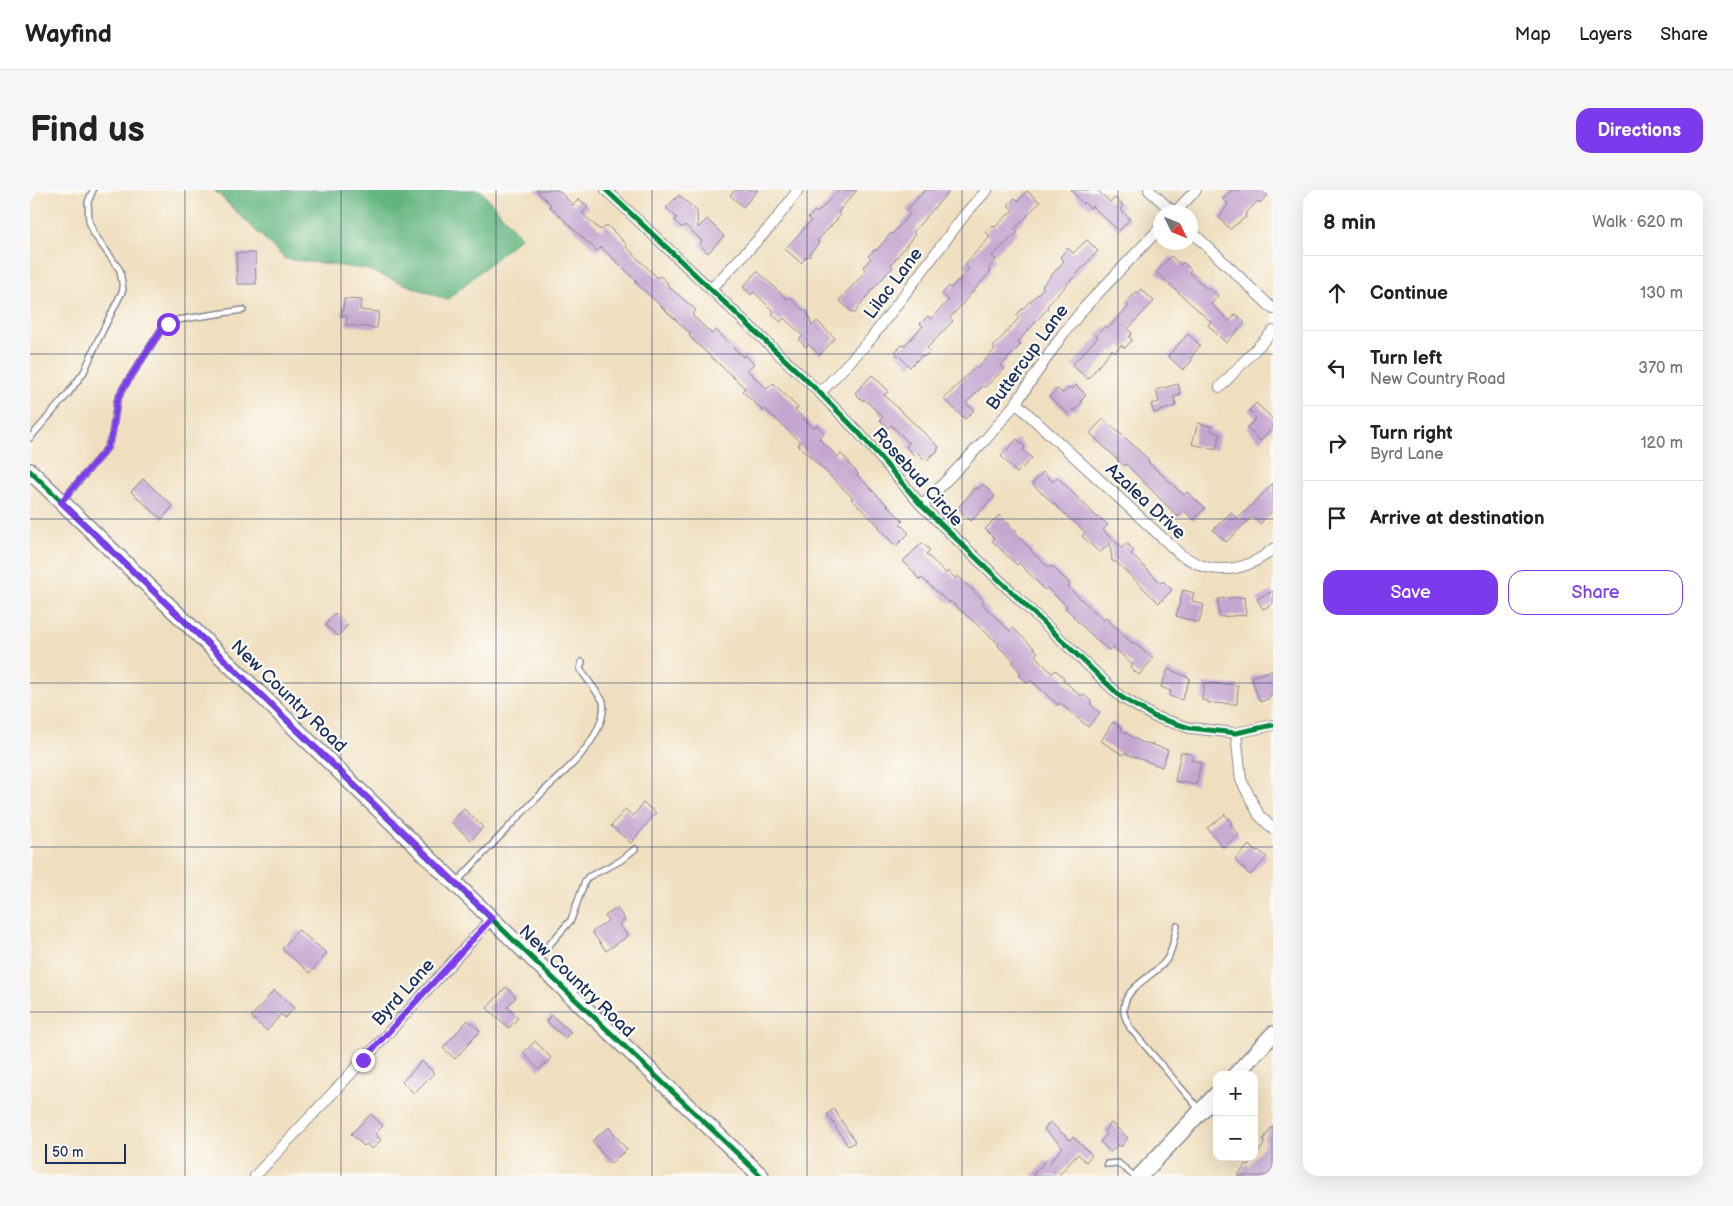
<!DOCTYPE html>
<html lang="en">
<head>
<meta charset="utf-8">
<style>
	:root { --surface:#fff; --page:#f6f6f6; --text:#222; --muted:#767676; --line:#e0e0e0; --accent:#7c3aed }
	body { margin:0; font-family:"Balsamiq Sans",sans-serif; background:var(--page); color:var(--text) }
	.controls { position:absolute; right:15px; bottom:15px; display:grid; overflow:hidden; border-radius:10px; box-shadow:0 5px 20px #0002 }
	.controls button { width:45px; height:45px; display:grid; place-items:center; padding:0; border:0; border-bottom:1px solid var(--line); background:var(--surface); color:var(--text); font:25px sans-serif }
	.compass { position:absolute; left:1123px; top:15px; width:45px; height:45px; border-radius:50%; background:var(--surface); box-shadow:0 5px 20px #0002; rotate:133deg }
	.scale { position:absolute; left:15px; bottom:12px; width:81px; box-sizing:border-box; padding-left:5px; border:2px solid #1b2f5e; border-top:0; font-size:14px; line-height:18px; white-space:nowrap; color:#1b2f5e; -webkit-text-stroke:4px #fdfcf7; paint-order:stroke }
	.stop { position:absolute; width:15px; height:15px; margin:-11px; border:4px solid #7c3aed; border-radius:50%; background:#fff }
	.stop.end { background:#7c3aed; border-color:#fff; box-shadow:0 1px 5px #0008 }
	.list { margin:0; padding:0; list-style:none }
	h2 { display:flex; justify-content:space-between; align-items:center; height:65px; margin:0; padding:0 20px; font-size:21px }
	h2 small { font-size:16px; font-weight:400; color:var(--muted) }
	.list li { display:grid; grid-template-columns:32px 1fr auto; gap:15px; align-items:center; box-sizing:border-box; height:75px; padding:0 20px; border-top:1px solid var(--line) }
	.list b { display:block; font-size:19px; white-space:nowrap }
	.list p { margin:0; font-size:16px; white-space:nowrap; color:var(--muted) }
	.list em { font-size:16px; font-style:normal; color:var(--muted) }
	.actions { display:flex; gap:10px; padding:15px 20px }
	.actions a { flex:1; padding:11px 0; border:1px solid var(--accent); border-radius:15px; text-align:center; font-size:18px; color:var(--accent) }
	.actions .main { background:var(--accent); color:#fff }
	.icon { flex:none; width:28px; height:28px; fill:none; stroke:currentColor; stroke-width:2; stroke-linecap:round; stroke-linejoin:round }
	.map { position:relative; flex:none; width:1243px; height:986px; overflow:hidden; border-radius:15px }
	header { display:flex; align-items:center; gap:30px; box-sizing:border-box; height:70px; padding:0 25px; background:var(--surface); border-bottom:1px solid var(--line) }
	header strong { font-size:24px }
	nav { display:flex; gap:28px; margin-inline-start:auto; font-size:18px }
	.intro { display:flex; align-items:center; justify-content:space-between; box-sizing:border-box; height:120px; padding:0 30px }
	h1 { margin:0; font-size:35px }
	.button { padding:12px 22px; border-radius:15px; background:var(--accent); color:#fff; font-size:18px; font-weight:700 }
	main { display:flex; gap:30px; padding:0 30px }
	aside { flex:1; background:var(--surface); border-radius:15px; box-shadow:0 5px 20px #0002 }
	.map>svg:first-child { display:block }
</style>
</head>
<body>
<header>
<strong>Wayfind</strong>
<nav><a>Map</a><a>Layers</a><a>Share</a></nav>
</header>
<div class="intro"><h1>Find us</h1><a class="button">Directions</a></div>
<main>
<div class="map">
<svg width="1243" height="986" viewBox="0 0 1243 986">
	<rect width="100%" height="100%" fill="#fdfcf7"/>
	<filter id="ink" filterUnits="userSpaceOnUse"><feTurbulence type="fractalNoise" baseFrequency=".02" numOctaves="2"/><feDisplacementMap in="SourceGraphic" scale="10" xChannelSelector="R" yChannelSelector="G"/><feConvolveMatrix kernelMatrix="1 2 1 2 8 2 1 2 1" color-interpolation-filters="sRGB"/></filter>
	<filter id="wash" filterUnits="userSpaceOnUse"><feTurbulence type="fractalNoise" baseFrequency=".0096" numOctaves="4" result="noise"/><feDisplacementMap in="SourceGraphic" scale="20" xChannelSelector="R" yChannelSelector="G"/><feGaussianBlur stdDeviation="1.12" result="paint"/><feColorMatrix in="noise" values="0 0 0 0 0 0 0 0 0 0 0 0 0 0 0 0 0 1.4 0 .05"/><feComposite in="paint" operator="in"/></filter>
	<g filter="url(#wash)">
		<rect width="100%" height="100%" fill="#f0dfbf"/>
		<path fill="#64b580" stroke="#40726f" d="M184,0H450L491,47L417,110L335,79L255,69Z"/>
		<g id="blocks">
			<path fill="#c5a6d0" d="M506,0H528L543,15L549,9L558,17L552,23L568,38L572,40L577,35L597,55L596,56L609,70L628,88L630,86L638,93L637,95L666,120L662,125L682,144L686,140L713,167L715,165L724,174L717,180L737,199L743,193L768,218L765,220L784,238L786,235L794,243L789,249L808,267L811,264L820,272L818,273L828,283L827,285L873,331L870,334L879,343L866,356L848,338L850,337L821,309L823,308L768,255L770,252L735,219L733,221L712,201L715,198L664,151L659,146L661,144L605,92L607,91L571,57L567,61L519,16L521,15Z
				M705,0H728L713,17L700,5Z
				M809,0H827L808,22L811,25L787,51L789,53L780,63V66L776,67L771,73L755,59L781,31L778,28L785,21L787,23Z
				M895,0H920L883,42L885,44L861,75L863,77L840,102L824,124L809,110L836,81L833,77L841,68L838,66L845,59L846,61L861,43L862,44L880,24L876,21Z
				M1041,0H1067L1080,12L1085,8L1093,16L1090,19L1100,29L1089,41L1062,16L1060,18L1054,12L1053,14Z
				M1202,0H1242L1230,13L1228,11L1215,24L1216,27L1200,39L1189,28L1198,14L1193,9Z
				M997,1L1010,12L985,39L988,42L962,66L966,70L958,79L961,81L920,128L923,131L897,158L900,161L894,167L892,165L880,177L865,162L872,155L874,156L893,136L890,134L898,126L900,129L919,110L912,104L919,96L921,98L939,79L934,75L960,47L956,42L963,35L965,37L983,20L978,15L985,8L988,11Z
				M649,5L667,21L668,38L677,29L694,46L678,63L669,54L672,51L655,35L652,38L644,30L647,28L636,18Z
				M1057,50L1068,61L1017,116L1018,118L988,152L991,154L971,176L974,179L955,197L953,196L936,213L944,220L935,229L914,209L945,177L947,179L965,159L963,157L989,128L986,125L1014,98L1012,96L1034,71L1030,67L1038,58L1043,63Z
				M206,63H225L226,94H207Z
				M1141,66L1151,75L1153,72L1161,80L1159,82L1178,100L1179,98L1188,106L1181,114L1200,131L1206,124L1215,133L1196,153L1178,135L1181,132L1126,82Z
				M727,81L757,109L759,107L773,120L777,121L782,136L787,131L805,148L790,165L778,154L776,157L769,150L773,146L754,128L751,132L742,124L744,122L724,102L721,105L713,97Z
				M1111,99L1124,111L1098,139L1102,143L1099,147L1102,150L1095,158L1091,155L1085,162L1082,159L1058,189L1042,175L1068,147L1066,146L1075,136L1078,138L1099,116L1096,113L1106,102L1108,103Z
				M314,109L332,110L330,120L349,122L347,138L316,135L317,126H312Z
				M1158,144L1170,155L1160,169L1162,171L1153,180L1138,166Z
				M842,185L859,201L854,205L909,257L906,263L903,264L896,271L887,262L884,265L876,257L879,253L861,235L858,238L850,230L853,227L834,209L833,211L825,203Z
				M1148,194L1151,205L1144,207L1146,216L1124,223L1121,214L1129,212L1126,200Z
				M1046,195L1056,205L1051,211L1052,212L1046,220H1042L1038,224L1019,207L1027,199L1033,203L1040,197L1042,199Z
				M1226,213L1243,229V237L1230,251L1217,238L1226,228L1219,221Z
				M1073,229L1101,253L1119,270L1118,272L1154,305L1157,302L1175,318L1164,330L1154,321L1148,327L1096,274L1094,276L1060,243Z
				M1168,233L1182,237L1181,241L1190,244L1186,260L1162,254Z
				M987,249L995,257L993,260L1002,268L987,283L971,266Z
				M1013,282L1023,292L1027,287L1068,328L1069,327L1078,335L1073,340L1092,358L1097,353L1104,361L1101,364L1131,393L1133,391L1142,400L1129,413L1086,372L1082,371L1080,353L1070,363L1052,346L1055,342L1002,294Z
				M113,289L143,316L132,329L101,302Z
				M1243,293V320L1230,334L1222,327L1196,352L1183,340L1201,322L1208,329Z
				M953,294L965,306L941,331L928,318L946,297L948,299Z
				M969,325L987,342L985,344L1002,360L1001,361L1018,377H1024L1026,380L1040,394L1038,397L1074,430L1076,428L1102,453L1103,452L1123,469L1109,485L1100,478L1103,475L1083,457L1079,460L1069,452L1043,427L1044,426L1035,418L1037,416L1017,398L1015,400L989,373L987,375L962,351L964,348L955,339Z
				M892,353L900,360L896,364L916,383L918,381L925,388L928,386L954,411L952,413L961,423L980,441L983,438L1008,462L1005,466L1022,483L1026,480L1034,488L1033,490L1051,506L1053,504L1062,512L1060,514L1070,523L1058,537L1030,513L1028,515L1001,490L998,493L989,485L991,483L982,473L984,471L968,456L969,454L920,411L919,413L892,388L890,390L884,384L885,383L873,371Z
				M1153,400L1164,403L1162,411L1174,415L1169,433L1146,426Z
				M1243,401V414L1233,419L1227,409Z
				M1214,407L1216,425L1189,427L1188,409Z
				M305,423L318,435L308,446L295,435Z
				M1138,479L1160,488L1152,510L1139,506L1141,501L1131,497Z
				M1243,480V504L1239,505L1240,508L1230,512L1221,487Z
				M1174,493L1208,495L1207,514L1178,513V511L1172,510Z
				M1083,532L1092,538L1091,540L1113,553L1114,552L1138,560L1132,577L1094,563L1093,565L1071,551Z
				M1151,562L1162,564L1161,570L1171,572L1166,595L1145,591Z
				M613,613L626,623L601,653L581,636L595,619L603,626Z
				M434,619L453,637L441,650L421,632Z
				M1195,624L1202,633L1200,634L1209,645L1193,657L1177,638Z
				M1219,655L1226,662L1228,660L1237,667L1220,685L1205,670Z
				M587,718L595,730L589,734L598,746L576,761L562,742L578,731L575,726Z
				M268,740L297,763L280,783L252,759Z
				M476,797L486,807L477,817L488,828L479,838L457,818Z
				M244,800L264,818L255,828L251,824L237,841L221,827Z
				M521,825L541,842L535,848L516,831Z
				M438,830L450,841L425,869L413,858Z
				M505,851L521,868L509,880L493,863Z
				M392,871L404,883L384,903L372,892Z
				M804,919L825,952L818,956L797,924Z
				M341,924L353,936L345,944L351,950L342,959L336,954L334,956L321,944Z
				M1020,932L1040,950L1043,947L1062,965L1056,972L1048,964L1028,986H1002L1016,970L1019,973L1033,957L1014,939Z
				M1081,933L1098,948L1091,957L1088,954L1081,962L1070,952L1077,944L1074,941Z
				M1243,935V978L1237,986H1208L1216,974L1219,976L1233,956L1235,951L1233,950Z
				M579,937L597,960L580,973L562,951Z"/>
		</g>
	</g>
	<g filter="url(#ink)">
		<use href="#blocks" fill-opacity="0" stroke="#86878e" stroke-width="1"/>
		<g fill="none" stroke-linecap="round" stroke-linejoin="round">
			<g stroke="#86878e" stroke-width="8">
				<path id="lane" d="M0,248L37,205L54,182L69,148L93,100L90,80L64,44L59,31L58,12L63,0
					M33,310L77,258L82,245L87,211L92,200L131,140L138,134L147,130L213,120
					M427,692C454,663 481,634 509,606C521,593 542,577 552,563C563,550 576,529 573,511L550,479L552,472
					M1147,736C1144,746 1143,761 1137,769C1125,787 1091,797 1094,823C1095,828 1098,833 1100,838L1169,919
					M506,770L541,730L555,691L558,687L590,671L605,659
					M1077,974L1088,973L1104,986"/>
			</g>
			<g stroke="#86878e" stroke-width="12">
				<path id="street" d="M576,0L790,203L830,244L892,316L1091,507L1125,527L1160,538L1206,543L1243,535
					M1119,0L1143,22
					M1145,22L1166,0
					M1160,40L1243,119
					M681,99L742,35L768,0
					M1190,197L1243,141
					M790,203L840,150L936,23L957,0
					M986,213L1151,365C1159,369 1168,375 1176,377C1201,383 1224,375 1243,359
					M892,316L956,249L986,213L1033,144L1054,118L1130,38
					M1206,543L1211,590L1229,625L1243,639
					M225,986L340,863L462,728"/>
			</g>
			<g stroke="#86878e" stroke-width="18">
				<path id="secondary" d="M0,281L505,771L731,986
					M1205,885L1243,844
					M1110,986L1187,904"/>
			</g>
			<use href="#lane" stroke="#fff" stroke-width="5"/>
			<use href="#street" stroke="#fff" stroke-width="10"/>
			<use href="#secondary" stroke="#fff" stroke-width="15"/>
			<g stroke="#fdfcf7" stroke-width="8">
				<path id="cycleway" d="M576,0L790,203L830,244L892,316L1091,507L1125,527L1160,538L1206,543L1243,535
					M0,281L505,771L731,986"/>
			</g>
			<use href="#cycleway" stroke="#00873e" stroke-width="5"/>
		</g>
	</g>
	<g fill="none" stroke-linecap="round" stroke-linejoin="round" filter="url(#ink)">
		<path stroke="#7c3aed" stroke-width="6" d="M138,134L131,140L92,200L87,211L82,245L77,258L31,312L462,728L333,870"/>
	</g>
	<path fill="none" stroke="#1b2f5e" stroke-width="1" stroke-opacity="0.55" d="M155,0V986M311,0V986M466,0V986M622,0V986M777,0V986M932,0V986M1088,0V986M0,164H1243M0,329H1243M0,493H1243M0,657H1243M0,822H1243"/>
	<g text-anchor="middle" stroke-width="4.5" stroke-linejoin="round" paint-order="stroke">
		<g font-size="18" fill="#1b2f5e" stroke="#fdfcf7">
			<text transform="translate(863 93) rotate(-53)" y="6">Lilac Lane</text>
			<text transform="translate(997 167) rotate(-54)" y="6">Buttercup Lane</text>
			<text transform="translate(888 287) rotate(48)" y="6">Rosebud Circle</text>
			<text transform="translate(1116 311) rotate(43)" y="6">Azalea Drive</text>
			<text transform="translate(259 506) rotate(44)" y="6">New Country Road</text>
			<text transform="translate(547 791) rotate(44)" y="6">New Country Road</text>
			<text transform="translate(373 802) rotate(-48)" y="6">Byrd Lane</text>
		</g>
	</g>
</svg>
<div class="controls">
<button>+</button>
<button>−</button>
</div>
<svg class="compass" viewBox="-18 -18 36 36"><path d="M0-13l5 13h-10z" fill="#e53935"/><path d="M0 13l5-13h-10z" fill="#767676"/></svg>
<div class="scale">50 m</div>
<div class="stop" style="left:138px;top:134px"></div>
<div class="stop end" style="left:333px;top:870px"></div>
</div>
<aside>
<h2>8 min<small>Walk · 620 m</small></h2>
<ul class="list">
<li><svg class="icon" aria-label="ahead" viewBox="0 0 24 24"><path d="M12 20V5M6 11l6-6 6 6"/></svg><div><b>Continue</b></div><em>130 m</em></li>
<li><svg class="icon" aria-label="left" viewBox="0 0 24 24"><path d="M17 20v-9H6M10 6l-5 5 5 5"/></svg><div><b>Turn left</b><p>New Country Road</p></div><em>370 m</em></li>
<li><svg class="icon" aria-label="right" viewBox="0 0 24 24"><path d="M7 20v-9h11M14 6l5 5-5 5"/></svg><div><b>Turn right</b><p>Byrd Lane</p></div><em>120 m</em></li>
<li><svg class="icon" aria-label="arrive" viewBox="0 0 24 24"><path d="M6 21V4h12l-3 4 3 4H6"/></svg><div><b>Arrive at destination</b></div></li>
</ul>
<div class="actions"><a class="main">Save</a><a>Share</a></div>
</aside>
</main>
</body>
</html>
